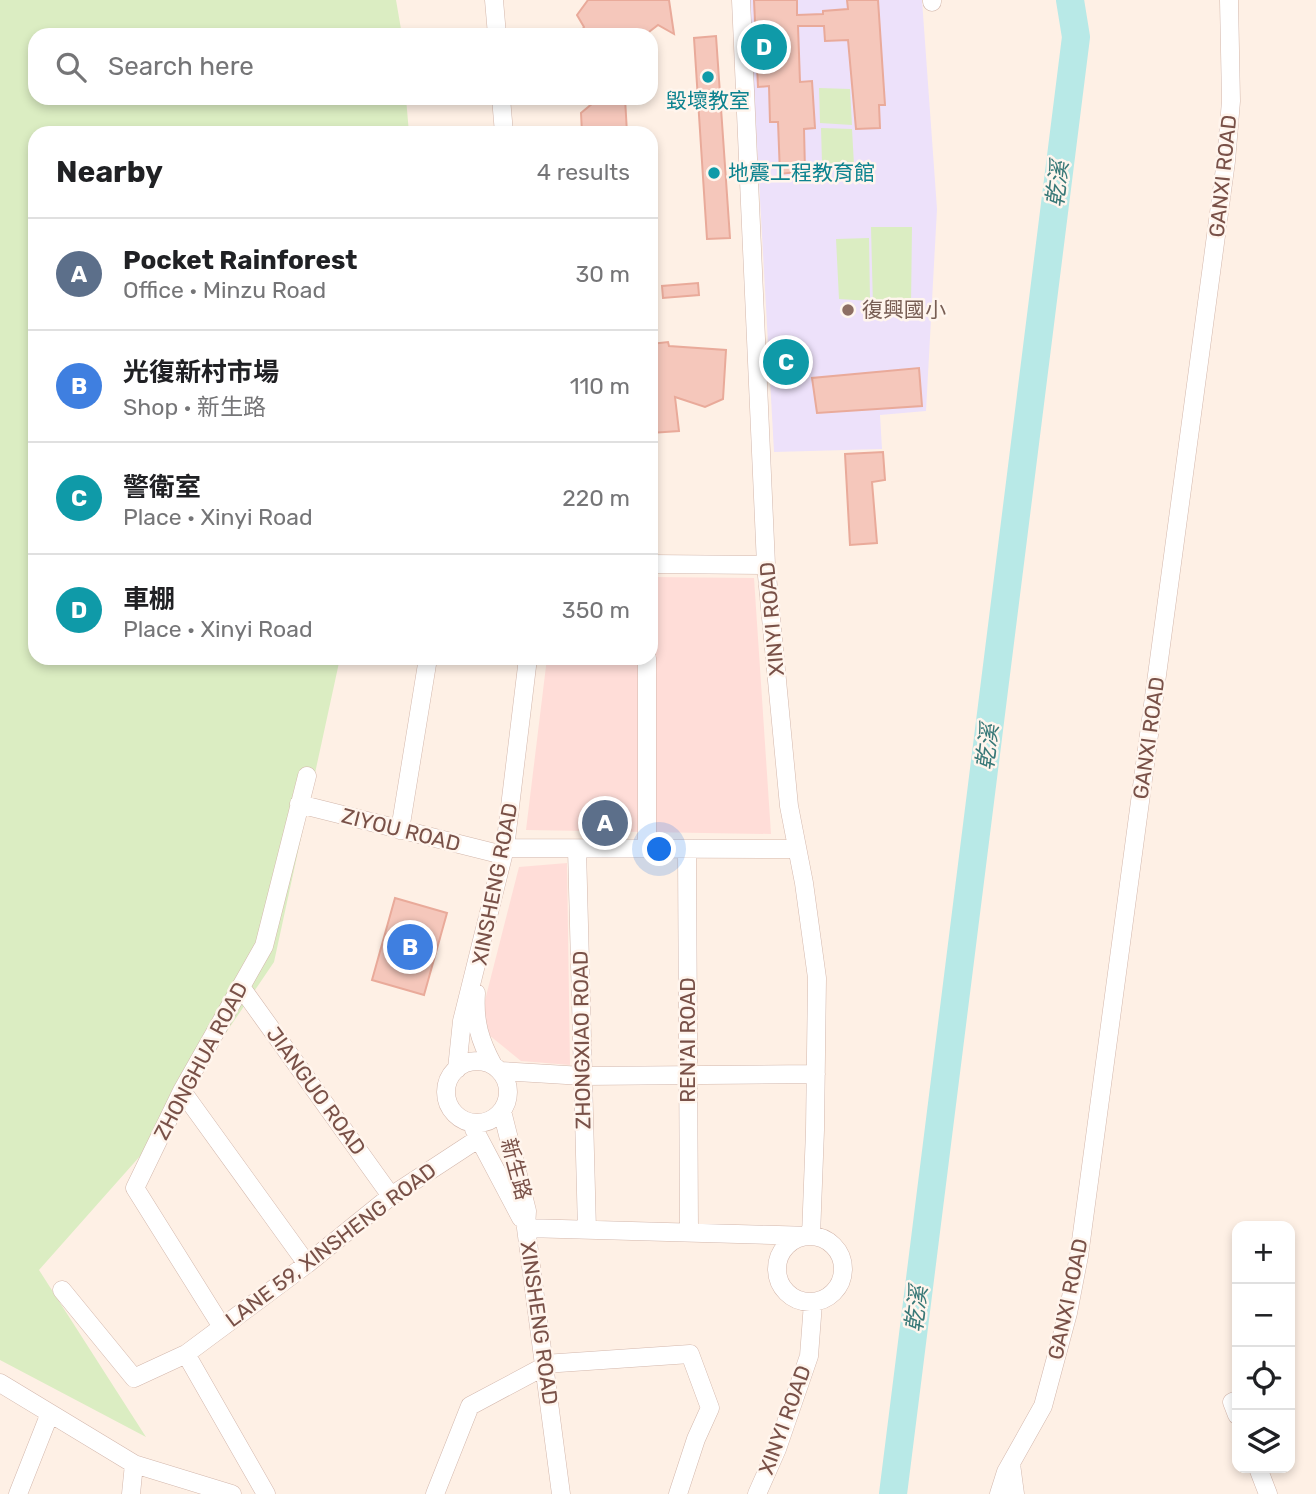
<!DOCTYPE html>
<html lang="en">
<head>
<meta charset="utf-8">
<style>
	:root { --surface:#fff; --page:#f2f2f2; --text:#202124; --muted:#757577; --line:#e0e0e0; --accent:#f04a42 }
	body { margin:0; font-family:Rubik,"Noto Sans TC",sans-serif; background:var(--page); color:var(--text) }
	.controls { position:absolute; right:21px; bottom:21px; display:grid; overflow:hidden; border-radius:14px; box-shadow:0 4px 10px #0003 }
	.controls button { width:63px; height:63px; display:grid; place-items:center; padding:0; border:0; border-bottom:2px solid var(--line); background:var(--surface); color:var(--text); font:35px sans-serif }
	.you { position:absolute; left:660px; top:850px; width:24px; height:24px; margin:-18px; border:5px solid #fff; border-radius:50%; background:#1a73e8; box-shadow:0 0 0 10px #1a73e833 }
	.badge { display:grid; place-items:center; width:46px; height:46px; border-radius:50%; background:var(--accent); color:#fff; font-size:23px; font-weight:700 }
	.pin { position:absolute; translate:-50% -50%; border:4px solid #fff; box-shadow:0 2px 7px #0006 }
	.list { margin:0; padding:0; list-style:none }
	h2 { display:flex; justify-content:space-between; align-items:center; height:91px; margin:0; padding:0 28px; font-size:30px }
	h2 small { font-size:23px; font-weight:400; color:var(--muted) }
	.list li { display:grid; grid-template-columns:46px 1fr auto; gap:21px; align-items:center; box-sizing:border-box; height:112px; padding:0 28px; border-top:2px solid var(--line) }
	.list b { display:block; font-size:26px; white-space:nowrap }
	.list p { margin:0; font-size:23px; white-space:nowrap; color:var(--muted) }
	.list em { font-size:23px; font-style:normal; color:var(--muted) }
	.icon { flex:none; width:38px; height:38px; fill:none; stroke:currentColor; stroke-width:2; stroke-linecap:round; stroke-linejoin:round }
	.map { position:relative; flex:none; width:1316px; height:1494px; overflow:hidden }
	.search { position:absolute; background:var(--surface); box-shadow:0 4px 10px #0003; left:28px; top:28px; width:630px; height:77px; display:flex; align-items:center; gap:18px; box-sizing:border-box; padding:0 24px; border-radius:21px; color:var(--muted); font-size:26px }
	.panel { position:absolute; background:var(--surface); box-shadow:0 4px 10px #0003; left:28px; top:126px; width:630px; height:539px; border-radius:21px }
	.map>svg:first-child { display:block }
</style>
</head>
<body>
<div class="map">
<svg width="1316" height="1494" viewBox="0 0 1316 1494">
	<rect width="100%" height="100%" fill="#fef0e5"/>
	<path fill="#ffddd8" d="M651,577L754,578L771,834L526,830L547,658H651Z
		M567,863L570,1065L521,1061L489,1035L482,1012L519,867Z"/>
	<path fill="#ede1fa" d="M749,0H922L937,209L926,411L880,415L882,449L774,452Z"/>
	<path fill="#dbedc2" d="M0,0H396L402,35H35V98H406L409,133H35V658H340L274,962L149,1146L39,1270L146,1437L0,1360Z
		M819,88L850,89L852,125L820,123Z
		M821,128L852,129L854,165L822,163Z
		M871,227H912L911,306L873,307Z
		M869,238L870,301L839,299L836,239Z"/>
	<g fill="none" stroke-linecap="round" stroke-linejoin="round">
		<path stroke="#b8e9e7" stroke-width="28" d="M893,1494L1076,37L1070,0"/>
	</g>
	<path fill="#f5c7bb" stroke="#e9aa9a" stroke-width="2" d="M588,0H669L674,34L658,25L645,35H579L584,27L577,15Z
		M754,0H797V15L823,14V11L848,9L847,0H878L885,105H879L880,128L856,129L848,40L825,41L824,26H798L800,82L812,81L815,128L804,129L805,171L780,174L778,122H770L769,86L758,87Z
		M716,36L730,238L707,239L694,38Z
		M599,98H625L627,133H582L581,113Z
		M698,283L699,295L663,298L662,286Z
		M668,342L669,346L726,350L723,399L705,407L675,397L679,431L651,433V344Z
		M798,353L800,361L795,370L768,361V356Z
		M919,368L922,406L817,413L812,378Z
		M883,452L885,480L872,482L877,543L850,545L845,454Z
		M395,898L447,913L424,995L372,980Z"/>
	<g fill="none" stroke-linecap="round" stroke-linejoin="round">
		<g stroke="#d3b7ac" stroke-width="19">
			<path id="minor" d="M494,0L497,35
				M932,0V2
				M501,98L504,133
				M651,564L766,565
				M299,804L503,855
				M400,830L428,658
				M505,848L797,849
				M577,849L587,1230
				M647,849V658
				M687,849L689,1232
				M241,987L391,1196
				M476,993C474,1022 480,1041 493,1065
				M446 1092a31 31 0 1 1 62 0a31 31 0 1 1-62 0Z
				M457,1069L462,1021L505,848L528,658
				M500,1071L583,1076L816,1074
				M182,1091L307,1264
				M502,1111L527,1211L526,1228L561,1494
				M474,1129L521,1218
				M526,1228L811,1236L815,1130L817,978L804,883L789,806L766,565L741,0
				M777 1269a33 33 0 1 1 66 0a33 33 0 1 1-66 0Z
				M62,1290L134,1378L186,1354L307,1264L391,1196L478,1139
				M222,1327L135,1188L182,1091L264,946L307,776
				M186,1354L266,1494
				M544,1364L690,1354L710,1408L696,1439L678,1494
				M0,1383L134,1464L232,1494
				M1237,1400L1232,1402L1237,1415
				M1011,1464L1015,1494
				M1258,1468L1268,1494
				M18,1494L50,1413
				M131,1494L134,1464
				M435,1494L470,1406L545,1366
				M757,1494L777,1449L809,1356L813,1303
				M999,1494L1006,1472L1043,1406L1068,1313L1079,1256L1226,161L1231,101L1229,0"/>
		</g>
		<use href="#minor" stroke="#fff" stroke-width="18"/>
	</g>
	<g fill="#0f9aa8" stroke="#fff5ed" stroke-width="2.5">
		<circle cx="708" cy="77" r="7"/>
		<circle cx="714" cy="173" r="7"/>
	</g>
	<circle fill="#8d6e63" stroke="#fff5ed" stroke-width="2.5" cx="848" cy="310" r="7"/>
	<g text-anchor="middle" stroke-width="5" stroke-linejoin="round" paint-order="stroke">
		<g font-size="21" fill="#0d838f" stroke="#fff5ed">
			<text x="708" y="108">毀壞教室</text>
			<text x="728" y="180" text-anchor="start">地震工程教育館</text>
		</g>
		<g font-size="21" fill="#795148" stroke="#fff5ed">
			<text transform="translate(1223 176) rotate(-84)" y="7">GANXI ROAD</text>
			<text transform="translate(772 619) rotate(-95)" y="7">XINYI ROAD</text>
			<text transform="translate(1149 738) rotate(-82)" y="7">GANXI ROAD</text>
			<text transform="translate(401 830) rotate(14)" y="7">ZIYOU ROAD</text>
			<text transform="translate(495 884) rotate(-79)" y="7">XINSHENG ROAD</text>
			<text transform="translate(582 1040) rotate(-91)" y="7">ZHONGXIAO ROAD</text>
			<text transform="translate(688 1040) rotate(-90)" y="7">REN'AI ROAD</text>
			<text transform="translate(201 1061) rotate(-62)" y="7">ZHONGHUA ROAD</text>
			<text transform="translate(316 1091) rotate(54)" y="7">JIANGUO ROAD</text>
			<text transform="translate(516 1169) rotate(75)" y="7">新生路</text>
			<text transform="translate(331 1245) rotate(-37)" y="7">LANE 59, XINSHENG ROAD</text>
			<text transform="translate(1068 1299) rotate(-78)" y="7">GANXI ROAD</text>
			<text transform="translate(539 1323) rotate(82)" y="7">XINSHENG ROAD</text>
			<text transform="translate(785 1420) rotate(-70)" y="7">XINYI ROAD</text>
		</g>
		<g font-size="21" fill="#785e54" stroke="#fff5ed" text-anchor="start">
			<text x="862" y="317">復興國小</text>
		</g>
		<g font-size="23" font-style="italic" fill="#387877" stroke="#fff5ed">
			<text transform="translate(1057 184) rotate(-83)" y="8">乾溪</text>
			<text transform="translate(987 747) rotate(-83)" y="8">乾溪</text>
			<text transform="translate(916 1309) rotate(-83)" y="8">乾溪</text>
		</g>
	</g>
</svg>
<div class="controls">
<button>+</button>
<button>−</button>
<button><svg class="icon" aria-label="locate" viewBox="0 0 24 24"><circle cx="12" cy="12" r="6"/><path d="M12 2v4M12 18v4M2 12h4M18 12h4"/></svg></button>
<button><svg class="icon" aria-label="layers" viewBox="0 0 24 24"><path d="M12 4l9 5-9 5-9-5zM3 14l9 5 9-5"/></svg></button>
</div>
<div class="you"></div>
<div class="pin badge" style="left:605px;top:823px;background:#5c6f8a">A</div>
<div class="pin badge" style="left:410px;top:947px;background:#3f7fe0">B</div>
<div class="pin badge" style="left:786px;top:362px;background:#0f9aa8">C</div>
<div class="pin badge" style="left:764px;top:47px;background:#0f9aa8">D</div>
<div class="search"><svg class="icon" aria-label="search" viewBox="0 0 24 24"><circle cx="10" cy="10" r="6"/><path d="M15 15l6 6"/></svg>Search here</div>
<section class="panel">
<h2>Nearby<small>4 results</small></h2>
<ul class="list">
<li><span class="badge" style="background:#5c6f8a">A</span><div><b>Pocket Rainforest</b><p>Office · Minzu Road</p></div><em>30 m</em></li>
<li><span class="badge" style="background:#3f7fe0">B</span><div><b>光復新村市場</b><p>Shop · 新生路</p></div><em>110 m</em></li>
<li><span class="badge" style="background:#0f9aa8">C</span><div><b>警衛室</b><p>Place · Xinyi Road</p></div><em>220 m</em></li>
<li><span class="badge" style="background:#0f9aa8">D</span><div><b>車棚</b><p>Place · Xinyi Road</p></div><em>350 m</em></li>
</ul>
</section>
</div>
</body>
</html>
